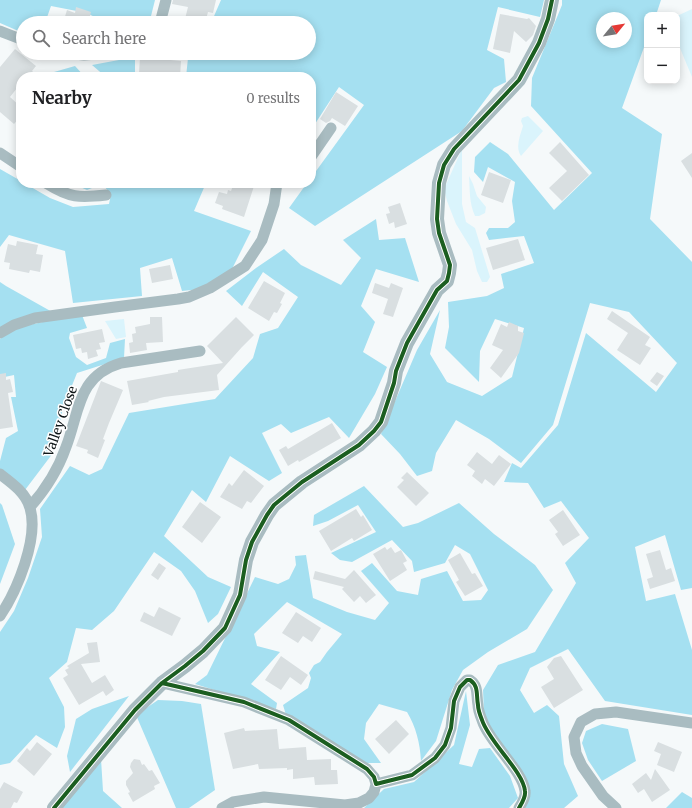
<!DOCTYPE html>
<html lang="en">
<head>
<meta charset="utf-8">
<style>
	:root { --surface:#fff; --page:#f2f2f2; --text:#202124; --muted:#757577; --line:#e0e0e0 }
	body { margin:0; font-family:Merriweather,serif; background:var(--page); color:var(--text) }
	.controls { position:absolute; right:12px; top:12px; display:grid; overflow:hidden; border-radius:8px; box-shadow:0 2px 10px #0003 }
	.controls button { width:36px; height:36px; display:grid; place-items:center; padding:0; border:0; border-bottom:1px solid var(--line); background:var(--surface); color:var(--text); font:20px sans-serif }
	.compass { position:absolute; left:596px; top:12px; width:36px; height:36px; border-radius:50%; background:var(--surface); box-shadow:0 2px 10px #0003; rotate:60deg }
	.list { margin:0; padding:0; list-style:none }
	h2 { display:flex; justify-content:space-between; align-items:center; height:52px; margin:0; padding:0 16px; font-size:17px }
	h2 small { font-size:13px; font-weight:400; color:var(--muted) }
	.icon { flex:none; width:22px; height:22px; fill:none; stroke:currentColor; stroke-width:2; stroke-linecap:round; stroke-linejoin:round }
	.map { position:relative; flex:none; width:692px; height:808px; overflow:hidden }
	.search { position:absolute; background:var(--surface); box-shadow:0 2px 10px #0003; left:16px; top:16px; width:300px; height:44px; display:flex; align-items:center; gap:10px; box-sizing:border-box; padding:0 14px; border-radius:22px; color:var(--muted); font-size:15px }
	.panel { position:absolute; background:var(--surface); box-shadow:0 2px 10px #0003; left:16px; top:72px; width:300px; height:116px; border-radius:16px }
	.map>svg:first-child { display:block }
</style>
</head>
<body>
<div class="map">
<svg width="692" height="808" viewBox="0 0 692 808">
	<rect width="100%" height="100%" fill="#f5f9fa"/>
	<path fill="#daf4fc" d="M692,9V77L677,41V16Z
		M528,116L543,131L521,156C515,147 520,136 523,126L521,121L522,118Z
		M462,149V204L466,222L475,228L490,277L487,282H482L477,271L472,250L456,224L447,201L444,189Z
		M469,176L473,184L477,196L486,207L485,213L479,216H475C469,203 470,190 469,176Z
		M124,319L126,337L116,339L105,321Z"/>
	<path fill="#a5e0f1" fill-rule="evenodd" d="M0,0H155L150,20L148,23H106L87,13L51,6L45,23H23V33L0,23Z
		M221,0H544L540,17L498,7L487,50L504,59L506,82L494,88L462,131L315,226L289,208L307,183H311V178L364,105L339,87L311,130V77H186L188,58L165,53H309V23H211Z
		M562,0H661L656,15H647V39L622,108L662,134L650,219L692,262V588L681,590L665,535L635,547L646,601L675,594L692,650V715L605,701L568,649L530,668L520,690L534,713L547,705L559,716L564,764L578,796L564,808H525L529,791L491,732L484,713L483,690L498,665L535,652L576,583L565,563L589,538L561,501L544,508L528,483L504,482L512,463L521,468L558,425L586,333L656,392L677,363L629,312L590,303L553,425L521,463L489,439L456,420L436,453L432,471L417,476L400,454L381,434L417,350L440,310L430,354L447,382L482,396L512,377L524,328L495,319L480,351L479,382L445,348L449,327L448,302L487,296L504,288L501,274L534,263L524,236L489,240L486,233L489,228H508L515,222L512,201L515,182L488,167L483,182L474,172L475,157L490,142L508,154L554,210L592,173L531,106L532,78L562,5ZM602,18H626V42H602Z
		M135,57V77H139H106L92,65Z
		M75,66L85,77H55L54,72Z
		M0,169L21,181V183H24L50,198L73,207L109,204L111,194L102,184L87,190L71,183H206L194,211L251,231L230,273L201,289L182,291L172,258L140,268L142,296L73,303L65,251L9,235L0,247Z
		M376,219L379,240L405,238L419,282L376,269L361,306L375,322L363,352L387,367L375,394L349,438L329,417L291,433L281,424L262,433L282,473L269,481L230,456L206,502L192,490L164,536L208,577L231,587L218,614L208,623L195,591L181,571L154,552L114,611L92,630L76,628L67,662L49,678L64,707L65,727L57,748L36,735L10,763L0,765V632L14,611L28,578L42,537L40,509L70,466L89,475L102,469L129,413L215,399L253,358L260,334L278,328L298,297L263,272L242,306L226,291L256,268L284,249L301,265L341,285L361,258L343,240Z
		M0,282L6,286L54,313L0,330Z
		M82,315L87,328L70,333L69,338L76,357L87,365L106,358L110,343L125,339L124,358L77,373L63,408L53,453L25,490L0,469V461L6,438L18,431L11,397H16L14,375L0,378V339C14,324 61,319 82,315Z
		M364,486L403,527L418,523L459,503L494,534L535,565L553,590L527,629L488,652L463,670L452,690L436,741L421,761C420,743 416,727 407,712L379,704L366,723L364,739L381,763H367L286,715L283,705L308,688L311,678L309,673L314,665L320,662L327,652L342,634L287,602L254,634L257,646L280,652L251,684L277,703L276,709L195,684L207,675L255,577L278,584L289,579L296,565L295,556L306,555L313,598L347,612L375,620L389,603L361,571L372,563L397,591L418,595L421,579L447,571L463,601L481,600L488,590L470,554L455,545L445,563L414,572L412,561L392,540L352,562L340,560L331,553L376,532L358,505L328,521L313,526L314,515Z
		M0,503L2,505L15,544L0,584Z
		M466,691L470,725L459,764L472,767L479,749L490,748L510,776L518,798L509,808H364L384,789L414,782L454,745Z
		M129,696L70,772L67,756L76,719L92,709Z
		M158,700L182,701L201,704L215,790L189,808H176L136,715Z
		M602,724L628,729L636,761L602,781L588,760L582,743L586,731Z
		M101,759L103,791L122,808H61Z
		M682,792L692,798V808H666Z"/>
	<path fill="#d9dfe1" d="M173,0H216L213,13L208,12L205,23H184L188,7L172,4Z
		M76,7L91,12L88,23H63L67,10L75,13Z
		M500,14L527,19L529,18L536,26L533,35L526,42L514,31L510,53L493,49Z
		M15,49L36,66L32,71L39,77H21V83L10,97L21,107V116L14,124L0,112V67Z
		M140,57L181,61L180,77L139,74Z
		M336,92L358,106L345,126L332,118L330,121L326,123L320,119Z
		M560,142L589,175L562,201L549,188L567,171L549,153Z
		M692,153V178L681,161Z
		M489,172L511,180L503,203L481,195Z
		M234,183H255L244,217L222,209L223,206L215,203L219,192L227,194L228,190L231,191Z
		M400,203L407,224L395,228L394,222L389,224L386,214L390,213L388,207Z
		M518,239L525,260L493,270L486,248Z
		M17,241L38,245L36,254L43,255L40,272L30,270L29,273L9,269L10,263L4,262L8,244L16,246Z
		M170,265L173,279L152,283L149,269Z
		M264,281L285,293L280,303L282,304L277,313L274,312L269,321L248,308Z
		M375,283L389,288L391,283L403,288L393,317L383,314L388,299L372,293Z
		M612,311L650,337L645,345L651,348L640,365L617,350L628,333L607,319Z
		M150,317H162L163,342L146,343L147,350L130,353L129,343L133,342L132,334L136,333L135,327L150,324Z
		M236,317L254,335L242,347L217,375L219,390L164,397L148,401L149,402L132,405L127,381L178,372V370L184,369L223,363L207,346Z
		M509,322L518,326V331L524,333L519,353L501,378L490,368L503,350L492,345L501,324L507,327Z
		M102,329L105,342L99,343L101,349L96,350L98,356L88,359L87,352L82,353L81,348L76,349L73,335Z
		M657,372L664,376L657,386L650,381Z
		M6,373V380L10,379L13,392L8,393L13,427L0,429V374Z
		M101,381L123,390L109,423L103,439L105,440L98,458L87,453L88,450L76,446Z
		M332,423L341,438L299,462L298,460L288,466L279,450L286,446L288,449Z
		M477,452L492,464L499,455L511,464L494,486L485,479L482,484L472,476L475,471L467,465Z
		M244,470L264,486L251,503L247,501L242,509L220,497L229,483L232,486Z
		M407,472L429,493L416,506L397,487L404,480L401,478Z
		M200,502L221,517L202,543L182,527Z
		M356,509L361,517L363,515L372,530L354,541L352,538L331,551L319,531Z
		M563,510L580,535L563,546L555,534L558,532L549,520Z
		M385,547L387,550L391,547L395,553L401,550L407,561L403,563L407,570L390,581L373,554Z
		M660,550L666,570L671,568L675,581L650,589L647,579L653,577L646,554Z
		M460,553L472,574L475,573L483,586L465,596L456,582L459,580L448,560Z
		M159,563L166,568L158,580L151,575Z
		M354,570L376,595L366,603L360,596L354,602L342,589L344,587L313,579L315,571L345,579Z
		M159,607L181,618L172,636L140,621L144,612L154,617Z
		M296,612L321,628L312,642L303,636L298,643L282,633Z
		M97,642L100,662L81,664L92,683L105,675L114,690L106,696L103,691L79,705L63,678L68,675L65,670L69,668L67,666L89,653L87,643Z
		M281,656L308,675L301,685L290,677L281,690L265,680Z
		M561,656L583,690L554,708L541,687L554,679L547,667L554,658Z
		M396,720L409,734L389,754L375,739Z
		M244,728L245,731L277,729L279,749L306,747L307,760L331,759V770H337L338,784L315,785L314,777L293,779V769L287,770V768L259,769L258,764L233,769L224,733Z
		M37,742L52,754L34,776L17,761L27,748L30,751Z
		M658,742L682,752L674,772L657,765L661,754L654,751Z
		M134,759L140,760L142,765L144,764L149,771L152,770L160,783L154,786L155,789L133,802L128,793L130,792L126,785V781L133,773L130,767L131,763Z
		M655,769L670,790L652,802L644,789L638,793L632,784L646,773L651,780Z
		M4,782L23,792L17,803L14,802L11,808H0V789Z"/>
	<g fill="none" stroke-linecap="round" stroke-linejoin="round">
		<path stroke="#a9bcc1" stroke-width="11" d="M160,23L166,0
			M0,31L23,40
			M64,53L84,55L111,53
			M0,153L21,167
			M311,157L331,128
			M46,183C70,198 79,198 106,195
			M0,333L14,325L35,318L115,307L178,299L189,297L210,288L245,266L262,240L274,204L277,183
			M0,474C12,483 26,493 30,508C39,538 17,591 0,616
			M30,507C46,489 58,470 66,447C80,411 77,376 121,363L200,351
			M162,683L244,702L289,720L367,769L374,777L376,784L412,775L435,758L445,745L451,728L454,701L460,687L467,680H470C479,686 476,695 478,705C478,710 480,715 482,720C489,742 523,771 525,791C526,797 522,803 519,808
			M222,808L233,802L264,797L345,805L359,803L369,798L374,792L376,784
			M616,808L603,796L582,766L576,753L574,737L581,722L595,714L616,712L692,723"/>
		<path stroke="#a9bcc1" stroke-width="14" d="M54,808L135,710L162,683L185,666L203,651L225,628L240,595L246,560L252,542L267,515L274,505L302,482L359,445L374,431L381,422L394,383L396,371L407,343L437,290L447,281L449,273L450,265L439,233L437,219L439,183L444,165L454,149L519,80L539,43L548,19L552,0"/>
		<g stroke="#fff" stroke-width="6">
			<path id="cycleway" d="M162,683L244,702L289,720L367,769L374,777L376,784L412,775L435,758L445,745L451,728L454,701L460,687L467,680H470C479,686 476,695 478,705C478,710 480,715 482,720C489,742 523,771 525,791C526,797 522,803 519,808
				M54,808L135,710L162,683L185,666L203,651L225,628L240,595L246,560L252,542L267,515L274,505L302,482L359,445L374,431L381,422L394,383L396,371L407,343L437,290L447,281L449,273L450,265L439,233L437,219L439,183L444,165L454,149L519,80L539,43L548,19L552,0"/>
		</g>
		<use href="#cycleway" stroke="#1b5e20" stroke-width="4"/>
	</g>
	<g text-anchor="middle" stroke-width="3" stroke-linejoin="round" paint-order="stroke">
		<g font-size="13" fill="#0e1618" stroke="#fff">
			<text transform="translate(60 421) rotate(-70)" y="5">Valley Close</text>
		</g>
	</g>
</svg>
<div class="controls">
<button>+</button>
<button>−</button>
</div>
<svg class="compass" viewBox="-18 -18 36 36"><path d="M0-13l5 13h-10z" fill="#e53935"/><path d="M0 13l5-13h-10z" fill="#757577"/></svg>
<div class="search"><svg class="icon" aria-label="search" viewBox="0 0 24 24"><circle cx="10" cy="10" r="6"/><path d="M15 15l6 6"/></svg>Search here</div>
<section class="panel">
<h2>Nearby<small>0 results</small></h2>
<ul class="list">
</ul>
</section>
</div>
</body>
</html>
